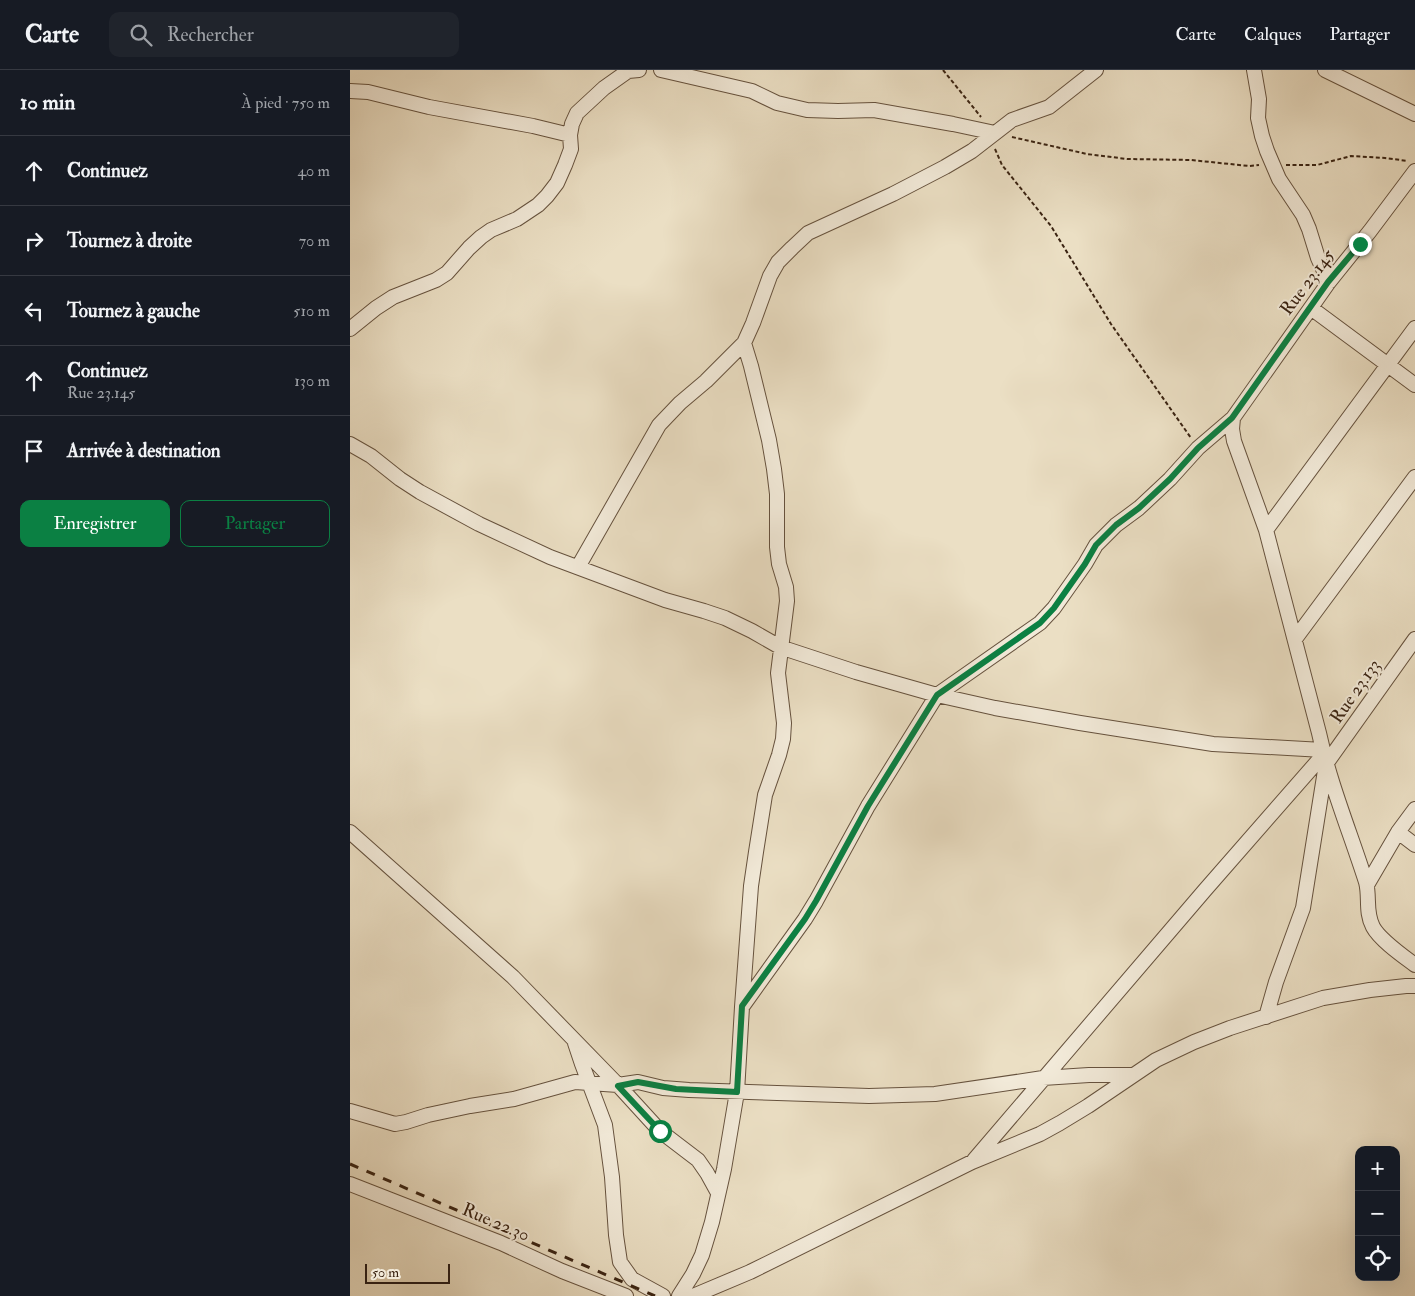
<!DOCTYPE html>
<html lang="fr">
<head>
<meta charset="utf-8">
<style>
	:root { --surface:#171b24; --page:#20242c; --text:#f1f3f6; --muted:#9ea1a6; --line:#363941; --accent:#0b8043 }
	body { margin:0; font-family:"IM FELL Double Pica",serif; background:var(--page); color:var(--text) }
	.controls { position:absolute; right:15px; bottom:15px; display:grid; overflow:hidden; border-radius:10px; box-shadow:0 5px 20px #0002 }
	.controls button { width:45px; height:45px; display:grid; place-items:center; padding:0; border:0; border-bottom:1px solid var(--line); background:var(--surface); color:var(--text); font:25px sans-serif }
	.scale { position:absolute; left:15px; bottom:12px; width:85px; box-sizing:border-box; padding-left:5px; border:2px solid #3a2312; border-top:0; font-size:14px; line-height:18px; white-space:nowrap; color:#3a2312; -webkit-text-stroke:4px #f2ead9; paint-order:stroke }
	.stop { position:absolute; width:15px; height:15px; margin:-11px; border:4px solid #0b8043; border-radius:50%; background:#fff }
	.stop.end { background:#0b8043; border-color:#fff; box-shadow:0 1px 5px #0008 }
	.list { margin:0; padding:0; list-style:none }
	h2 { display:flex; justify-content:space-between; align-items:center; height:65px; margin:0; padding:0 20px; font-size:21px }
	h2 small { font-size:16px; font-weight:400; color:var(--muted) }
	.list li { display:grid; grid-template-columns:32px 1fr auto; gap:15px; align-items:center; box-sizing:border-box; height:70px; padding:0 20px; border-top:1px solid var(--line) }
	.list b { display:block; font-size:19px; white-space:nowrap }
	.list p { margin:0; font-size:16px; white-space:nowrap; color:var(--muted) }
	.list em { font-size:16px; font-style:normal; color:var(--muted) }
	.actions { display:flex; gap:10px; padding:15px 20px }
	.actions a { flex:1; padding:11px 0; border:1px solid var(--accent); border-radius:10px; text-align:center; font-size:18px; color:var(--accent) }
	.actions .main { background:var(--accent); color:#fff }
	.icon { flex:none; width:28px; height:28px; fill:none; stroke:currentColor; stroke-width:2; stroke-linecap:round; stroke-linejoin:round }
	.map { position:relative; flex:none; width:1065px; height:1226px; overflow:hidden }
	header { display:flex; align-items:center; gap:30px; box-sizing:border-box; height:70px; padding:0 25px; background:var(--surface); border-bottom:1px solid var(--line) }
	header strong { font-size:24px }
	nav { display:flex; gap:28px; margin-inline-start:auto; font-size:18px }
	.search { width:350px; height:45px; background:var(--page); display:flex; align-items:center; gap:12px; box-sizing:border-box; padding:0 18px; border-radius:10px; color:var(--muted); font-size:19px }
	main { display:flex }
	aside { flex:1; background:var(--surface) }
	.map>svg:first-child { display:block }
</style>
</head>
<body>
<header>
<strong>Carte</strong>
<div class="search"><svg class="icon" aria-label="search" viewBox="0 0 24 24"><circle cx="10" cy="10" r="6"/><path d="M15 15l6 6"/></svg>Rechercher</div>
<nav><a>Carte</a><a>Calques</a><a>Partager</a></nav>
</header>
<main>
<aside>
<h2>10 min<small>À pied · 750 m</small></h2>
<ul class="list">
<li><svg class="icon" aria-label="ahead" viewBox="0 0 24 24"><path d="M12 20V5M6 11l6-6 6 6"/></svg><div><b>Continuez</b></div><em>40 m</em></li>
<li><svg class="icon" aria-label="right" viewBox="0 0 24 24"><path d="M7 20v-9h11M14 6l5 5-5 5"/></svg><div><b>Tournez à droite</b></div><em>70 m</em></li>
<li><svg class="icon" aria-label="left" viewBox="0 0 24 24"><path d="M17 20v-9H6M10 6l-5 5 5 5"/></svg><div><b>Tournez à gauche</b></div><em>510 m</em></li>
<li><svg class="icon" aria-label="ahead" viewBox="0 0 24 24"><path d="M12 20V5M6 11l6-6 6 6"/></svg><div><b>Continuez</b><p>Rue 23.145</p></div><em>130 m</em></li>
<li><svg class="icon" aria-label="arrive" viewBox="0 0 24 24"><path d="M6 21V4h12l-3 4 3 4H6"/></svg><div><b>Arrivée à destination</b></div></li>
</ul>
<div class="actions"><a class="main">Enregistrer</a><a>Partager</a></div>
</aside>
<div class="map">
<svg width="1065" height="1226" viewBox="0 0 1065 1226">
	<rect width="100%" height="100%" fill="#ebdfc4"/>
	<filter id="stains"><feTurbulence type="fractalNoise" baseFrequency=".004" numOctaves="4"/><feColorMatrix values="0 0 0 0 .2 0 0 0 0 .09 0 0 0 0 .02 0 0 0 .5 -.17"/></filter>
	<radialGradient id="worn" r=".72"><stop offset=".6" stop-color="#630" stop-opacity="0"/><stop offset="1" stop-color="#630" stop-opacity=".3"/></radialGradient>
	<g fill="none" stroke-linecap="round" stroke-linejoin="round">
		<g stroke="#66523e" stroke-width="16">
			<path id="minor" d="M311,0L402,21L427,33L457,40L488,41L524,40L603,54L645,63
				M904,0L909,29L908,48L912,66L917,81L929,109L953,145L959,159L968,188L979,212
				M975,0L1065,44
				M0,21L18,22L79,37L183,56L220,65
				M961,238L1065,315
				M0,259L26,238L43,227L86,210L97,203L119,178L131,167L141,160L167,149L188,135L197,126L207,113L215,95L221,79L220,65L222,54L227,43L254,18L278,1L289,0
				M883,348L882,359L884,371L916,460L969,663C980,714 1000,762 1016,812C1020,827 1015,842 1023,857C1030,870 1053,886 1065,895
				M0,374L21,386L50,409L70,422L129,454L200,487L315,530L354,541L375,548L402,561L430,577L506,602L587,625L645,638L730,653L863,674L973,680
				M916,460L1065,258
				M228,497L309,355L330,333L356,311L394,273L403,253L420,206L428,192L442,178L458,163L543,124L595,97L622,81L662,50L699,37L746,0
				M945,569L1065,407
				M0,762L163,907L268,1015L310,1061L348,1090L357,1103L368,1123
				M1048,762L1065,775
				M1017,815L1048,762L1065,739
				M392,937L455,849L466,831L518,736L587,625L690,553L704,538L735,494L746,475L766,455L789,438L820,409L848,378L883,348L979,212L1020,161L1065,101
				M916,947L926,912L953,838L976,694L1065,569
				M225,973L232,994L255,1055L262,1107L266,1165L270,1192L282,1209L313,1226
				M0,1041L45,1054L56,1052L78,1045L120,1036L164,1029L225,1012L268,1015L288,1012L313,1018L339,1020L519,1026L585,1024L693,1008L739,1005H782
				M624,1090L855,820L974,684
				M0,1114L151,1173L212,1201L276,1226
				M329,1226L343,1204L352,1185L362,1152L374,1099L387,1022L392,937L401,816L406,782L415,725L429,685L433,669L434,653L428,603L437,531L436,517L429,494L427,477V424L424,399L419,370L401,296L394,273
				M343,1226L400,1202L622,1092L690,1064L710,1053L738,1036L806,990L844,972L880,958L973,928L1020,920L1056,916H1065"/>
		</g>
		<path stroke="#3a2312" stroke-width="2" stroke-dasharray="4 2.5" stroke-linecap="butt" d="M593,0L631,47
			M662,67L737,84L777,89L841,90L899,96L909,95
			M645,79L652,95L701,156L761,254L841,368
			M936,95H967L1001,86L1035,88L1058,91"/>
		<use href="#minor" stroke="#f2ead9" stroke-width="14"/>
		<path stroke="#3a2312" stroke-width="3" stroke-dasharray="9 9" stroke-linecap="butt" d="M0,1094L305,1226"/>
	</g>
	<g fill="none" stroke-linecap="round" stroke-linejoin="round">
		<path stroke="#0b8043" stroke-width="6" d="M310,1061L268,1016L288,1012L326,1019L387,1022L392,936L455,849L466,831L518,736L587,625L690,553L704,538L735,494L746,475L766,455L789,438L820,409L848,378L882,348L978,212L1010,174"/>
	</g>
	<g text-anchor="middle" stroke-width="4" stroke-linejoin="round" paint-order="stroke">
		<g font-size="18" fill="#3a2312" stroke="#f2ead9">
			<text transform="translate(957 212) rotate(-53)" y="6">Rue 23.145</text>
			<text transform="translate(1005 621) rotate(-55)" y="6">Rue 23.133</text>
			<text transform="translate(146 1152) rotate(23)" y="6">Rue 22.30</text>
		</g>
	</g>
	<rect width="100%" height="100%" filter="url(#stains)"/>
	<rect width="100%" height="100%" fill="url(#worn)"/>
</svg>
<div class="controls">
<button>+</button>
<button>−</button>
<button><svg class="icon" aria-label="locate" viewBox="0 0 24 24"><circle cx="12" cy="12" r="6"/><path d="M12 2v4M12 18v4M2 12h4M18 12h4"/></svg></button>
</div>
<div class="scale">50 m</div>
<div class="stop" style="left:310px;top:1061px"></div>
<div class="stop end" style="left:1010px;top:174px"></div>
</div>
</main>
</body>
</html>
